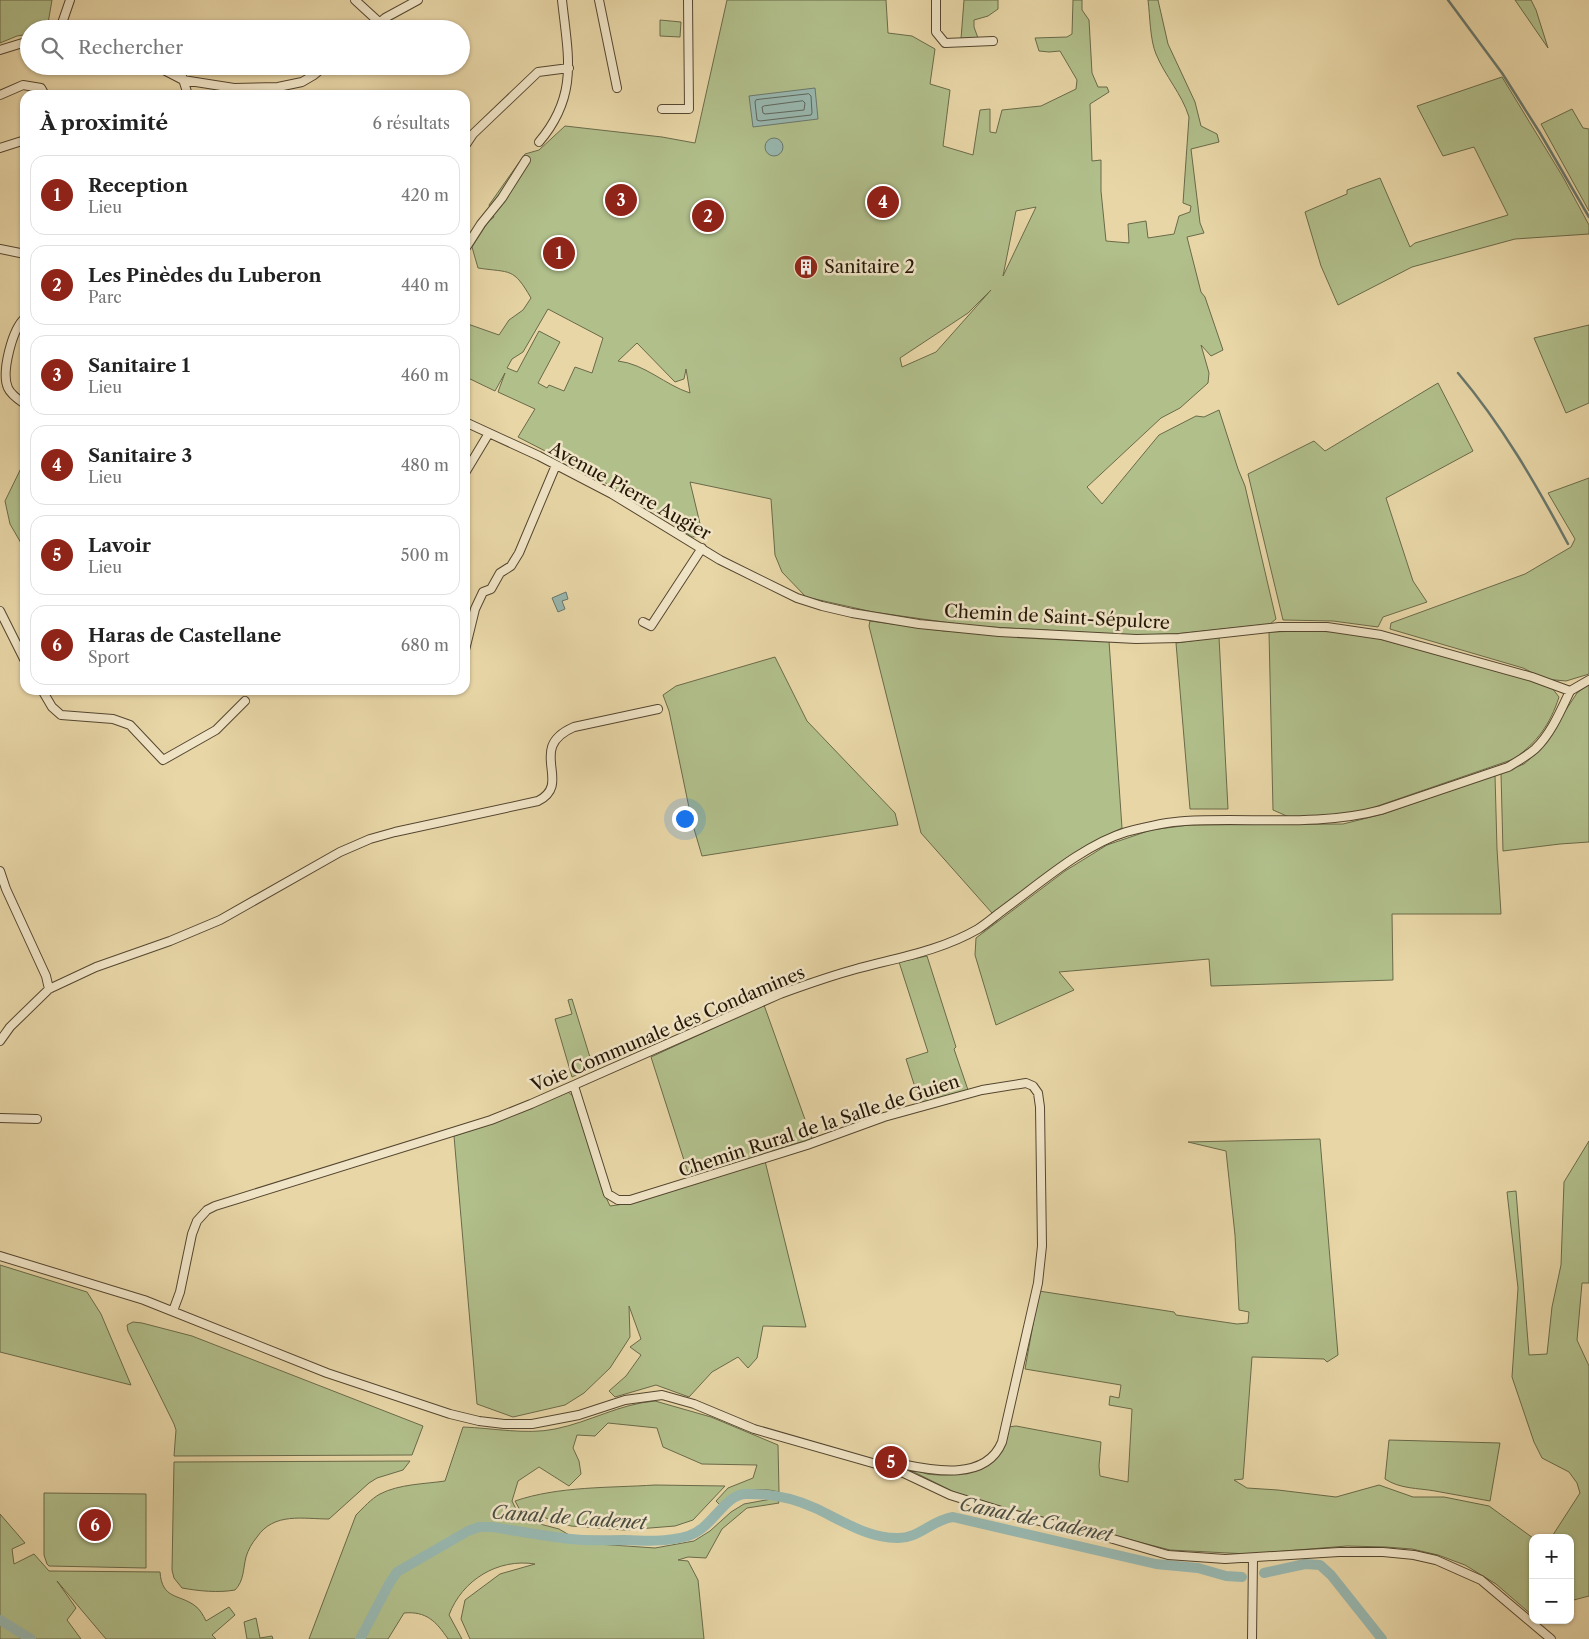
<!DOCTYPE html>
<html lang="fr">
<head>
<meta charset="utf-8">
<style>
	:root { --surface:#fff; --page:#f2f2f2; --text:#222; --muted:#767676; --line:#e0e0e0; --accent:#8f2418 }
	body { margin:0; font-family:"Libre Caslon Text",serif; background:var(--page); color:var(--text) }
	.controls { position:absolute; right:15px; bottom:15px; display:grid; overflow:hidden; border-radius:10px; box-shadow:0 1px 4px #0004 }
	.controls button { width:45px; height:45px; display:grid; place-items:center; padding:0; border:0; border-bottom:1px solid var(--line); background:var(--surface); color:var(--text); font:25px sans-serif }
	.you { position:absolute; left:684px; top:818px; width:18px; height:18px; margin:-12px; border:4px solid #fff; border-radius:50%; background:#1a73e8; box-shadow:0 0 0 8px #1a73e833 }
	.badge { display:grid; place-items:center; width:32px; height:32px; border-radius:50%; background:var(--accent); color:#fff; font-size:16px; font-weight:700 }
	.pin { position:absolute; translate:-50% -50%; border:2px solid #fff; box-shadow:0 1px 5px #0006 }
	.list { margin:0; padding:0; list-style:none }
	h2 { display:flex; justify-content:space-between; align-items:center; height:65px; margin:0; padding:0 20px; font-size:21px }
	h2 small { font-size:16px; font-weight:400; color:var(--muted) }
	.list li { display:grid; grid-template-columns:32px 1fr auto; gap:15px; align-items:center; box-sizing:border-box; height:80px; margin:0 10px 10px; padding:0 10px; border:1px solid var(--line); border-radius:15px }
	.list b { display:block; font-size:19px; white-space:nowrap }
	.list p { margin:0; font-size:16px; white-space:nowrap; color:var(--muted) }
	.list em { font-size:16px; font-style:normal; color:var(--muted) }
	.icon { flex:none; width:28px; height:28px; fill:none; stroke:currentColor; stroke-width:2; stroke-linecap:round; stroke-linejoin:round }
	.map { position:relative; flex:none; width:1589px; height:1639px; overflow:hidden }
	.search { position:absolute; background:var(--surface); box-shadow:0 1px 4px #0004; left:20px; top:20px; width:450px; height:55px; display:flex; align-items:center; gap:12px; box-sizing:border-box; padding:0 18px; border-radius:28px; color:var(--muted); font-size:19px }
	.panel { position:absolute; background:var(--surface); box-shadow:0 1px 4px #0004; left:20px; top:90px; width:450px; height:605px; border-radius:15px }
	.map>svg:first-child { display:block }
</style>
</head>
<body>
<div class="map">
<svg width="1589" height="1639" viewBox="0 0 1589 1639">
	<rect width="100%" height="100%" fill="#e8d6a7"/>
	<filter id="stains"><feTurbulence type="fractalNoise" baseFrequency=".004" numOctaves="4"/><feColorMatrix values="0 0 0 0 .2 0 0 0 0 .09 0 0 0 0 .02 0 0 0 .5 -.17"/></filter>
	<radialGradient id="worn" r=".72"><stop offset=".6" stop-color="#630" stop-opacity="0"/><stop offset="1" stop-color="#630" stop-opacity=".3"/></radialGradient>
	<path fill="#b1bf8b" stroke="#6a6a49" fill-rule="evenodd" d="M0,0H52L47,29H29V34L17,36L0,43Z
		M727,0H886L888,33L912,36L935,49L930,84L950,90L943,146L973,155L980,110L990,109V132L996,133L1002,110L1041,106L1076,89L1077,80L1060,51L1049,52L1039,51L1035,38L1067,37L1072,34L1073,0H1082V10L1089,20L1092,73L1098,87H1107L1109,92L1090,104L1092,161L1101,160V191L1106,241L1129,243L1128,224L1146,221L1148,238L1174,234L1179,216L1190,212L1191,206L1183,203L1189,117C1182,94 1165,76 1156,54C1150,40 1150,16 1148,0H1158L1168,44L1195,102L1201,126L1217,134L1219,142L1191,149L1200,223L1204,233L1187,237L1201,292L1205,297L1223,350L1211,356L1201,345L1209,373L1208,383L1180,408L1161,418L1087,487L1102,504L1159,435L1196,416L1204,417L1219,410L1238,469L1245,486L1276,619L1270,624L1176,634L1131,635L972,626L873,612L806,597L782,572L775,555L771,499L690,482L703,536L692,537L644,504L582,470L518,437L535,409L498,392L505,373L495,391L466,377L465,379V323L499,335L509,320L523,310L531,298C513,267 511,273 478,268L472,247L488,222L494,217L489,205L525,154L539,150L565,126L662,137L695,143ZM1036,207L1003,276L1016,211ZM991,290L936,352L902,367L900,358L968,313ZM548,309L603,338L592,373L575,367L564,391L549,385L547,388L538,383L560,342L539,331L517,372L507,368L512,359L523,352ZM637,343L675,382L684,379L686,369L690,393C665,385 645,364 618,361Z
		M964,0H998V9L988,16L974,20V27L978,38L961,39Z
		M1515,0H1531L1536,10L1548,48Z
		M660,20L681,22L680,37L660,36Z
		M1502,77L1563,177L1589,225V234L1515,239L1412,267L1338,305L1321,266L1305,212L1347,194V190L1380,178L1410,247L1415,243L1508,215L1474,147L1443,156L1417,106Z
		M1572,109L1583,128L1589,129V211L1541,124Z
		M1589,325V403L1566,413L1534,338Z
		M1438,383L1473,451L1386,498L1413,581L1427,602L1383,617L1378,627L1333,621L1283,620L1248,474L1314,441L1325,451Z
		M25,460V550L10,524L5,501Z
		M1589,478V674L1566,681L1545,679L1523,668L1390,629L1391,623L1525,574L1571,547L1575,539L1548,493Z
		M870,621L944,631L1109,641L1122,828L1095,841L992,913L921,833L869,626Z
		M1304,631L1342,632L1380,639L1533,681L1552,688L1559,697C1550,725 1537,742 1514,759L1369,809L1346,814L1289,817L1273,810L1269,632Z
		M1219,637L1228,809H1190L1176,643Z
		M775,657L807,721L895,813L898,825L702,856L692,822L669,711L663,695L676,686Z
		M1589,684V842L1560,844L1503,851L1501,773L1524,764L1539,751L1577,693Z
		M1495,775L1497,849L1501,914H1392L1393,980L1211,986L1209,959L1059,972L1074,990L996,1025L975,955L976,938L1065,871L1107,845L1151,830L1189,825L1343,824L1383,814Z
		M927,956L956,1047L954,1049L968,1090L920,1103L906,1059L928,1052L899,962Z
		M572,999L593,1067L572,1077L555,1019L572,1014L568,1000Z
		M764,1005L812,1139L763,1153V1155L690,1179L651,1057Z
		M568,1092L573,1096L604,1193L610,1206L631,1203L765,1161L806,1327L763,1326L757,1358L748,1368L738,1357L712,1372L689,1397L656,1385L615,1397L609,1391L626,1376L641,1355L630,1347L641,1339L629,1306L630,1337L610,1368L584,1393L565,1405L513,1417L477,1404L454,1136L494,1123Z
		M1320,1139L1338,1355L1327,1362L1324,1359L1252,1357L1243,1479L1234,1480L1247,1488L1278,1490L1336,1497L1379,1485L1413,1497H1444L1489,1506L1533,1538V1616L1496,1584L1465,1565L1438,1555L1412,1549L1386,1547L1347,1546L1248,1554L1170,1550L995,1505L954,1492L908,1469C915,1470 921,1472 927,1474C950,1477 987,1474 1000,1453C1005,1445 1006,1436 1008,1427L1016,1426L1101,1442L1099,1466L1100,1476L1128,1482L1132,1409L1109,1405L1110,1396L1119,1398L1121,1385L1025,1369L1039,1291L1174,1312L1176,1315L1237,1324L1248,1323L1249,1312L1239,1310L1235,1235L1226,1151L1188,1142Z
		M1589,1141V1283H1582L1577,1340L1589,1366V1596L1570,1601V1538H1551L1580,1493L1577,1483L1569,1472L1542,1458L1534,1442L1512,1377L1518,1288L1507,1192L1516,1191L1529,1355L1547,1354L1552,1307L1561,1265L1564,1182Z
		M0,1265L87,1292L101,1314L131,1385L0,1352Z
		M133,1322L142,1323L192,1336L423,1426L412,1455L174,1456L176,1430L174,1424L128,1331L127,1325Z
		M655,1401L711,1417L778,1445L779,1492C755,1486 739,1491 720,1505L716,1501L728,1488L753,1478L757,1465L702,1464L663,1447L657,1428L608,1423L595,1436L577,1435L573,1448L579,1461L581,1474L569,1486L539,1467L518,1481L512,1501L521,1519L559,1529L583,1543L655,1548L694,1541L710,1531L731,1512L744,1504L777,1498L779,1503L747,1508L722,1529L706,1558L688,1557L678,1560L688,1561L698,1580L704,1639H470L461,1619L465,1600L500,1574L535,1564C498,1558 462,1580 449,1615L462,1639H448C436,1621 426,1611 404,1613L388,1639H309L356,1515C364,1507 371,1499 380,1494C399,1484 425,1484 445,1481L463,1427C493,1428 526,1435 555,1429C590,1422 619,1404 655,1401Z
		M1389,1440L1500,1443L1490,1501C1472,1498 1453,1494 1435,1491C1418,1488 1400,1489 1385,1479Z
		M410,1461L403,1470L377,1478L369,1483L329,1519C303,1519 274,1512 257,1537C252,1543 248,1550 246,1557C243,1569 244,1581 235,1590C218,1593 199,1591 182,1588L174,1578L172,1570L174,1462Z
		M655,1485L725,1486L693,1520L675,1526L625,1530L571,1526L520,1510L515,1501C559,1486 609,1488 655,1485Z
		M44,1493L146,1494V1568L49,1566L47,1564L44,1555Z
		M0,1514L25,1543L12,1549L14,1564L34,1554L49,1571L160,1572C162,1599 178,1594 194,1605C200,1609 203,1615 206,1621L229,1607L235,1615L212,1635L216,1639H106L57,1581L76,1608L67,1620L81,1639H0Z
		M256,1618L260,1638L272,1636L273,1639H247L244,1622Z"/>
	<path fill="#98b7af" stroke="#69776c" d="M815,88L818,119L753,127L749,96Z
		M765 147a9 9 0 1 1 18 0a9 9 0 1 1-18 0Z
		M566,592L568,599L562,601L565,609L558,612L552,598Z"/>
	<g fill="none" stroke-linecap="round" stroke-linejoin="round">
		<path stroke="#5e665b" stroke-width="1" d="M809,94L811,96L812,113L811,115L760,121L757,120L755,102L756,100Z
			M803,101L805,103L804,110L765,114L763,113L762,107L764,106Z"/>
		<path stroke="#69776c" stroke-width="2.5" d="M1448,0L1502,73L1540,133L1589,217
			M1458,373C1502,425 1536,484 1568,544"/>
		<path stroke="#98b7af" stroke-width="10" d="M1264,1573L1305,1564L1320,1565L1331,1575L1382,1639
			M0,1620L31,1639
			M360,1639L389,1584L397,1572L468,1531L479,1527H492C518,1531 544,1536 571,1539C588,1541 606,1540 624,1540C645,1541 667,1542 688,1536C712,1529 724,1495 745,1494C770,1493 793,1498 815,1508C841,1520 867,1538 897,1538C918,1539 932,1520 953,1517L1156,1564L1198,1568L1226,1576L1242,1577"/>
		<g stroke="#54462f" stroke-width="10">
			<path id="minor" d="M355,0L380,23
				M599,0L617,88
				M936,0V32L945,43L993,41
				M60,29L70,0
				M372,29L385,18L418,0
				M0,50L29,41
				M156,66L183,80L234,88L278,87L302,82L314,75L325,66
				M182,76L188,95
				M0,95L23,85L41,88L45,95
				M662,109H689L688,0
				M539,142C579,95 568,56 562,0
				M465,146L473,134L538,72L569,68
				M0,148L25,140
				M0,249L25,254
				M465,249L481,224L502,198L526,160
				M25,318C12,329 1,373 8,388C11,395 19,400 25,404
				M465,422L539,456L612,494L720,560L797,598L822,606L852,613L919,624L999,632L1136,639L1179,638L1279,627H1327L1381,635L1532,677L1570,691
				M465,473L489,433
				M0,611L25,661
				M643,622L651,626L702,548
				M465,650L475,609L483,592L491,589L500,573L511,566L519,553L556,465
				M42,690L52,707L61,715L113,719L130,725L163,760L216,730L245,701
				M1570,691L1589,680
				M0,871L6,889L46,976L49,989
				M0,1041L10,1027L49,989L96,967L170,941L220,920L340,852L370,839L395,832L538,801C574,783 525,748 574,727L658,709
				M574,1086L608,1194L618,1200H630L807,1145L884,1117L982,1090L1026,1083L1033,1086L1038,1093L1040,1107L1042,1246L1038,1283L1002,1442C986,1481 934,1471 901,1464L897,1470
				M0,1118L37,1119
				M0,1256L144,1300L327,1373L450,1414L479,1421L504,1424H532L579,1415L625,1400L662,1395L694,1404L754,1429L897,1470L950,1495L1011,1514L1113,1539L1168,1555L1225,1559L1339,1552H1383L1414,1555L1436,1560L1481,1580L1551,1639
				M173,1311L180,1292L192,1234L197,1221L207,1210L215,1206L491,1120L531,1104L780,994C805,985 830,976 856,969C897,958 940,951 978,929C986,924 994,917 1002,911C1038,885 1083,845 1126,832C1145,827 1166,822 1185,821C1251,817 1317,827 1381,810L1508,767C1518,761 1527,756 1535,749C1551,734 1561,710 1570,691
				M1252,1639L1253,1558"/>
		</g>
		<use href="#minor" stroke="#f0e4c6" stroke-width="8"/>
	</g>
	<defs>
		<g id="building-disc" transform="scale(1.25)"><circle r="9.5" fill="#8f2418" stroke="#f0e4c6"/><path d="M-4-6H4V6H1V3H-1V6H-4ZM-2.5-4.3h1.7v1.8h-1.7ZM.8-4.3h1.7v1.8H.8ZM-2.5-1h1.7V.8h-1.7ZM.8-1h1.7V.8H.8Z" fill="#fff"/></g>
	</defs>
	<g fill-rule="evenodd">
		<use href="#building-disc" x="806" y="267"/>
	</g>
	<g text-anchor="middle" stroke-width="5" stroke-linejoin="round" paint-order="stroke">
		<g font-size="18" fill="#231607" stroke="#f0e4c6" text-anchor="start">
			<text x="824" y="273">Sanitaire 2</text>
		</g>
		<g font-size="18" fill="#231607" stroke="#f0e4c6">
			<text transform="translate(630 491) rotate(29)" y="6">Avenue Pierre Augier</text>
			<text transform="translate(1057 617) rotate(3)" y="6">Chemin de Saint-Sépulcre</text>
			<text transform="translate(668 1029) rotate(-23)" y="6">Voie Communale des Condamines</text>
			<text transform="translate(819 1126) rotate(-18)" y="6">Chemin Rural de la Salle de Guien</text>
		</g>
		<g font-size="19" font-style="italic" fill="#4c4e42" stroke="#f0e4c6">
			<text transform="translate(569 1517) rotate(4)" y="7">Canal de Cadenet</text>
			<text transform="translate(1036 1519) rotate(12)" y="7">Canal de Cadenet</text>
		</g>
	</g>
	<rect width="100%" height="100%" filter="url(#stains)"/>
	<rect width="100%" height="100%" fill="url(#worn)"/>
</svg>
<div class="controls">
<button>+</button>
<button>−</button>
</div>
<div class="you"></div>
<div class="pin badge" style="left:559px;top:253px">1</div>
<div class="pin badge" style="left:708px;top:216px">2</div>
<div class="pin badge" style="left:621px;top:200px">3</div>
<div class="pin badge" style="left:883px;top:202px">4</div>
<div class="pin badge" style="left:891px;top:1462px">5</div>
<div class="pin badge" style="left:95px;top:1525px">6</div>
<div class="search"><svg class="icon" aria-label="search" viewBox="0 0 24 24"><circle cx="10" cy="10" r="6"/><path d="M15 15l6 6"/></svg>Rechercher</div>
<section class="panel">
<h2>À proximité<small>6 résultats</small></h2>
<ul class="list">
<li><span class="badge">1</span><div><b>Reception</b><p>Lieu</p></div><em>420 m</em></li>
<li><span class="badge">2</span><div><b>Les Pinèdes du Luberon</b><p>Parc</p></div><em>440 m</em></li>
<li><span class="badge">3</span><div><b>Sanitaire 1</b><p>Lieu</p></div><em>460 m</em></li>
<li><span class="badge">4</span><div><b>Sanitaire 3</b><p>Lieu</p></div><em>480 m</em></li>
<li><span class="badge">5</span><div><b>Lavoir</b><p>Lieu</p></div><em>500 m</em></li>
<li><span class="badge">6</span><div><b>Haras de Castellane</b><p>Sport</p></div><em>680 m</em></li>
</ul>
</section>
</div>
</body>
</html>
